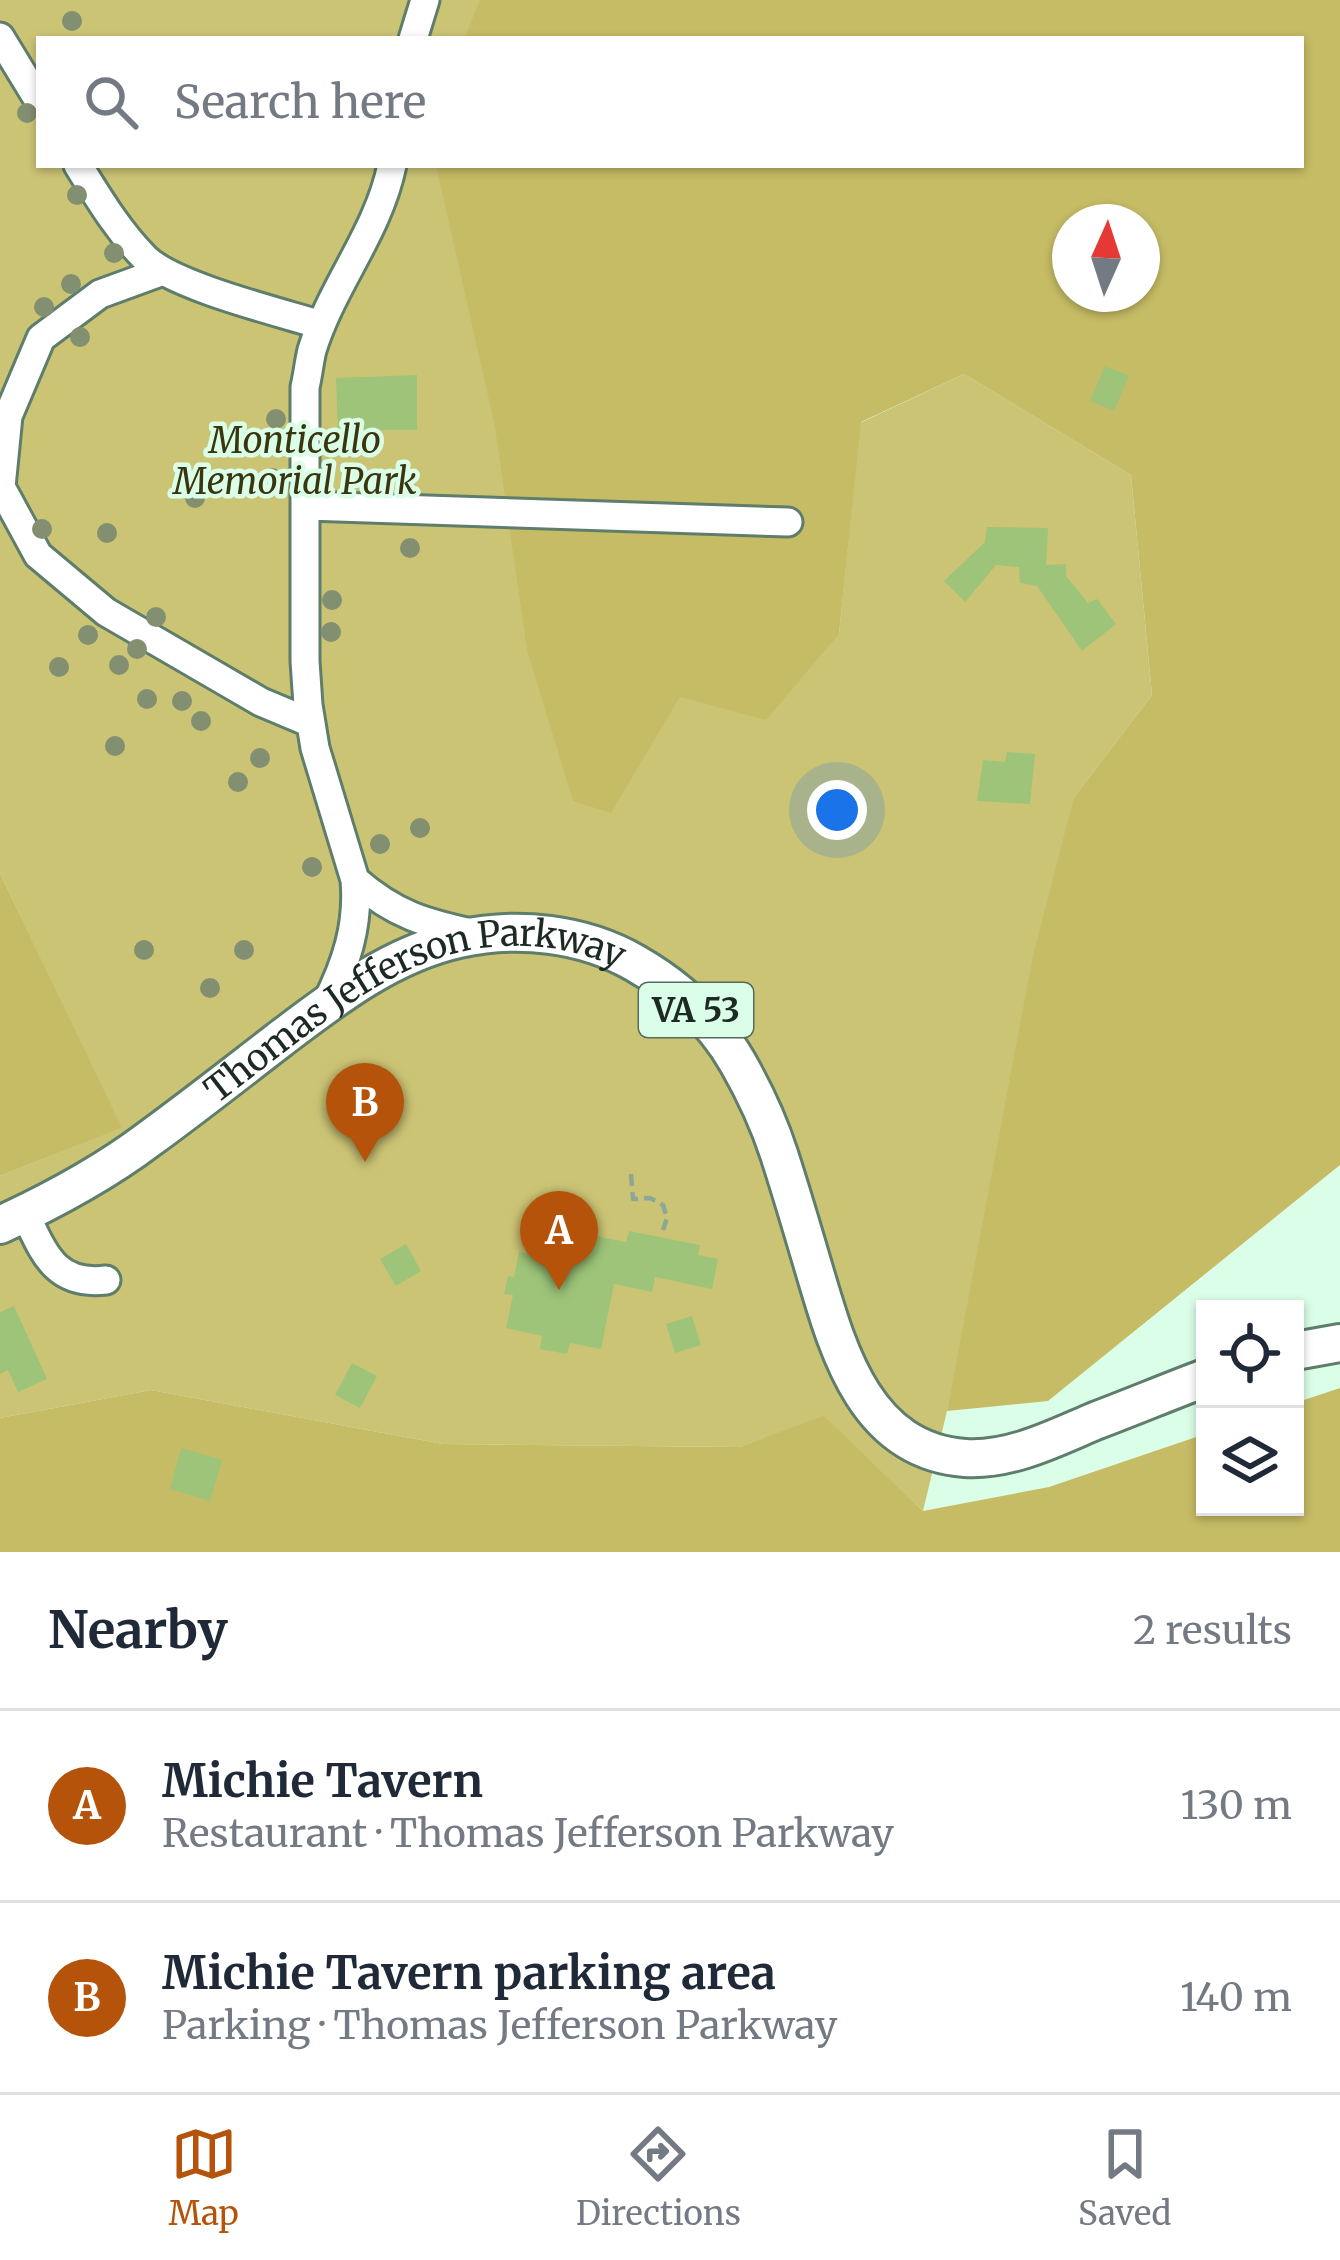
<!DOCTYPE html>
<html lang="en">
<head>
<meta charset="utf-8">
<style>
	:root { --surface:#fff; --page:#f6f6f7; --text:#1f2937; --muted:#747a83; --line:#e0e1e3; --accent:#b45309 }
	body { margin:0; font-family:Merriweather,serif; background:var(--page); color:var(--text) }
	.controls { position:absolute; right:36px; bottom:36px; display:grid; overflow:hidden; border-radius:0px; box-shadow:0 3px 9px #0004 }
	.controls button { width:108px; height:108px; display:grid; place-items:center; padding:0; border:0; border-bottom:3px solid var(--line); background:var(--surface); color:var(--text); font:60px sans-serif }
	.compass { position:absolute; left:1052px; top:204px; width:108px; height:108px; border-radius:50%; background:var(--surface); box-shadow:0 3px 9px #0004; rotate:3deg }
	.you { position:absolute; left:837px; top:810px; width:42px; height:42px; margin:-30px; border:9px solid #fff; border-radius:50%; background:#1a73e8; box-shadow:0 0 0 18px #1a73e833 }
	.badge { display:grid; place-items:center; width:78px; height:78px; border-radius:50%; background:var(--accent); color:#fff; font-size:39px; font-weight:700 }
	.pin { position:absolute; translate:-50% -99px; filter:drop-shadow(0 3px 6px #0008) }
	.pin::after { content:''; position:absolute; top:63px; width:42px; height:36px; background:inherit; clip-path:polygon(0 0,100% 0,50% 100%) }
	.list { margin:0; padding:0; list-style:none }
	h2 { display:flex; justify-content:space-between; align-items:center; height:156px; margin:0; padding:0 48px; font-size:51px }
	h2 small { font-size:39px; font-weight:400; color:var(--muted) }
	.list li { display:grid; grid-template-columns:78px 1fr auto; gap:36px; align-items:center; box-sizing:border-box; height:192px; padding:0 48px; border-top:3px solid var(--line) }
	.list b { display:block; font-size:45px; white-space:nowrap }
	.list p { margin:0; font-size:39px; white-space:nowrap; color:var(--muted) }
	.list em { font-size:39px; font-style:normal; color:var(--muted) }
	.icon { flex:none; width:66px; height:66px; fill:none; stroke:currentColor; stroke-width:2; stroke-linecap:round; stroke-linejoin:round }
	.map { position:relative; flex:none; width:1340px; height:1552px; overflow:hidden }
	.search { position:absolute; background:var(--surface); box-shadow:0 3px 9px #0004; left:36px; right:36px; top:36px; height:132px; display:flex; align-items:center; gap:30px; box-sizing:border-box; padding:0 42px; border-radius:0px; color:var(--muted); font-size:45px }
	.sheet { height:540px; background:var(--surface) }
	nav { display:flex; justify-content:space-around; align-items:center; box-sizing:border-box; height:168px; border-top:3px solid var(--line); background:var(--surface); font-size:33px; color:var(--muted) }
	nav a { display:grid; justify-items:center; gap:6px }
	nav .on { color:var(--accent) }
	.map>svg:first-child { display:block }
</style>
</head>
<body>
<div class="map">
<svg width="1340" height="1552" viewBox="0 0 1340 1552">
	<rect width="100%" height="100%" fill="#dbfee8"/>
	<path fill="#ccc475" d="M0,0H724L713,39H39V165H680L611,812L680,696L839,634L860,423L964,374L1131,475L1152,695L1074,797L947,1411L923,1511L824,1417L739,1447L443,1444L151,1390L0,1418V1176L121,1128L0,873Z"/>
	<path fill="#c6bc65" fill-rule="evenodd" d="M480,0H1340V1165L1048,1401L947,1411L1033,956L1074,797L1152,695L1131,475L964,374L861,422L839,634L766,720L680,697L611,813L573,801L527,650L495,427L436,165H1301V39H464ZM1070,222H1142V294H1070Z
		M0,873L122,1128L0,1176Z
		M1340,1388V1552H0V1418L151,1390L443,1444L739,1447L824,1416L923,1511L1049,1487L1205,1434V1507H1295V1403Z"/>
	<path fill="#9dc478" d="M1105,366L1129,376L1114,411L1090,401Z
		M417,375V430H338L336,378Z
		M987,527L1048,528L1046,565L1066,564V576L1088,603L1097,599L1116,624L1082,651L1037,586L1020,583L1019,567L996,565L965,602L944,581L985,542Z
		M1007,752L1035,754L1030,804L977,801L983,760L1005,762Z
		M565,1230L626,1242L629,1231L700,1245L698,1255L718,1259L712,1289L655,1277L652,1292L614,1284L601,1349L570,1343L567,1354L540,1349L542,1336L506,1328L513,1295L504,1294L508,1276L514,1277L519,1252L559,1260Z
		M406,1244L421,1271L396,1286L380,1259Z
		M14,1306L47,1379L18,1392L8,1370L0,1374V1312Z
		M692,1316L701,1345L675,1353L666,1324Z
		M352,1363L377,1376L360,1408L335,1395Z
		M181,1448L222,1460L210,1501L170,1489Z"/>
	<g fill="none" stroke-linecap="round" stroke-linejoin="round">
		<g stroke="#5e7d6a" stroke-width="33">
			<path id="minor" d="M0,37L39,101
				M413,39L425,0
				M78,165C98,197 118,231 145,258C173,286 279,312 321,325
				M163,271L100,294L41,338L8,416L1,487L38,555L106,612L261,702L311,723
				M307,506L788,522
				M355,880C395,915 425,923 475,934
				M326,1004C346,964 359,926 355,880L315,748L308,705L305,661V387C308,375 309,362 312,350C332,285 378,233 392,165
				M25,1214C44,1253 55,1286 106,1280"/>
		</g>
		<g stroke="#5e7d6a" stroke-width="42">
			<g id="major">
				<path id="s1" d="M0,1225C52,1201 104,1173 149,1139C193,1107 236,1073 279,1040C334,998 391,954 459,939C518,926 583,933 635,963C677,987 714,1021 738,1063C754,1091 769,1123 779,1154C792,1194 804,1235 816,1276C839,1354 867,1451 965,1458C1010,1461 1055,1438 1095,1421C1132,1407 1168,1392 1205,1378"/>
				<path d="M1295,1351L1340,1343"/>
			</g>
		</g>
		<path stroke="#8da797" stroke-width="4.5" stroke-dasharray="12 6" stroke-linecap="butt" d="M631,1174L633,1199L650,1198L663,1205L667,1218L663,1230"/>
		<use href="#minor" stroke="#fff" stroke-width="27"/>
		<use href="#major" stroke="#fff" stroke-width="36"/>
	</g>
	<g fill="#828f71">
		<circle cx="72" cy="21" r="10"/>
		<circle cx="27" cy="113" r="10"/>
		<circle cx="77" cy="195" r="10"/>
		<circle cx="114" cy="253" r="10"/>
		<circle cx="71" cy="284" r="10"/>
		<circle cx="44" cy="307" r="10"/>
		<circle cx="80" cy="337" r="10"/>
		<circle cx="276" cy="419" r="10"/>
		<circle cx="272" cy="478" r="10"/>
		<circle cx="195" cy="498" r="10"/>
		<circle cx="42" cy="529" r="10"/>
		<circle cx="107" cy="533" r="10"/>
		<circle cx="410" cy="548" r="10"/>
		<circle cx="332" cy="600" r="10"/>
		<circle cx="156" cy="617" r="10"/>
		<circle cx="331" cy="632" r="10"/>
		<circle cx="88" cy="635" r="10"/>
		<circle cx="137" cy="649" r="10"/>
		<circle cx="119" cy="665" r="10"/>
		<circle cx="59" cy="667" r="10"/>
		<circle cx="147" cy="699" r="10"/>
		<circle cx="182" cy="701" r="10"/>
		<circle cx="201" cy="721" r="10"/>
		<circle cx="115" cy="746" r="10"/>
		<circle cx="260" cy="758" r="10"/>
		<circle cx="238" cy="782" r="10"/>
		<circle cx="420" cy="828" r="10"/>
		<circle cx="380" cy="844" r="10"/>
		<circle cx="312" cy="867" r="10"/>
		<circle cx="144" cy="950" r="10"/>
		<circle cx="244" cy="950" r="10"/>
		<circle cx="210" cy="988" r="10"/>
	</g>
	<g text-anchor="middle" stroke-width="9" stroke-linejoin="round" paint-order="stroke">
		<rect fill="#dbfee8" stroke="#566a5e" stroke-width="3" x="639" y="983" width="114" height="54" rx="9"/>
		<g font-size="33" font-weight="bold" fill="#1d2a23">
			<text x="696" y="1022">VA 53</text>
		</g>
		<g font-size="36" font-style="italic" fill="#39350f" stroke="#dbfee8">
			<text x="295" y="453">Monticello<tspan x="295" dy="41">Memorial Park</tspan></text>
		</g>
		<g font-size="36" fill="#1d2a23" stroke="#dbfee8">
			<text dy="13" stroke="none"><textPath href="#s1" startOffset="480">Thomas Jefferson Parkway</textPath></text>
		</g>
	</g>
</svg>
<div class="controls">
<button><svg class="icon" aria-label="locate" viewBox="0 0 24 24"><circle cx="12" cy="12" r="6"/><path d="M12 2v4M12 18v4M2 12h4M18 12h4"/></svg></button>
<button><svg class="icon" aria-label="layers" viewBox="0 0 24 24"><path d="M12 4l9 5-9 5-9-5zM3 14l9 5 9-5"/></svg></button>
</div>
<svg class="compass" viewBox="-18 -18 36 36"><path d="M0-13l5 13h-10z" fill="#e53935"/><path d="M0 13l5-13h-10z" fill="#747a83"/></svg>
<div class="you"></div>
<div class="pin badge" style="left:559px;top:1290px">A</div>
<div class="pin badge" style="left:365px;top:1162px">B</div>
<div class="search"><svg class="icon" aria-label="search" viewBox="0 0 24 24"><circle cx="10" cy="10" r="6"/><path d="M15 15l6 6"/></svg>Search here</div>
</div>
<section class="sheet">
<h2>Nearby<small>2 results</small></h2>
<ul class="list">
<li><span class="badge">A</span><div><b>Michie Tavern</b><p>Restaurant · Thomas Jefferson Parkway</p></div><em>130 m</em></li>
<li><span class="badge">B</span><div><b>Michie Tavern parking area</b><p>Parking · Thomas Jefferson Parkway</p></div><em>140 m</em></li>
</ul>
</section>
<nav>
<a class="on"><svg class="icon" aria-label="map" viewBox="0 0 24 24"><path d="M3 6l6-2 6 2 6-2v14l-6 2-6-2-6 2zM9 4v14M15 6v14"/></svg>Map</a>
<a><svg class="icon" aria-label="directions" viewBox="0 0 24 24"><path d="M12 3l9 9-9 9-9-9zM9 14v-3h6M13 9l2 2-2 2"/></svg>Directions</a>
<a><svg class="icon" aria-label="saved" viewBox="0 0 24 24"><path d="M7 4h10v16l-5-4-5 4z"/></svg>Saved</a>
</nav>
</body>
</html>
